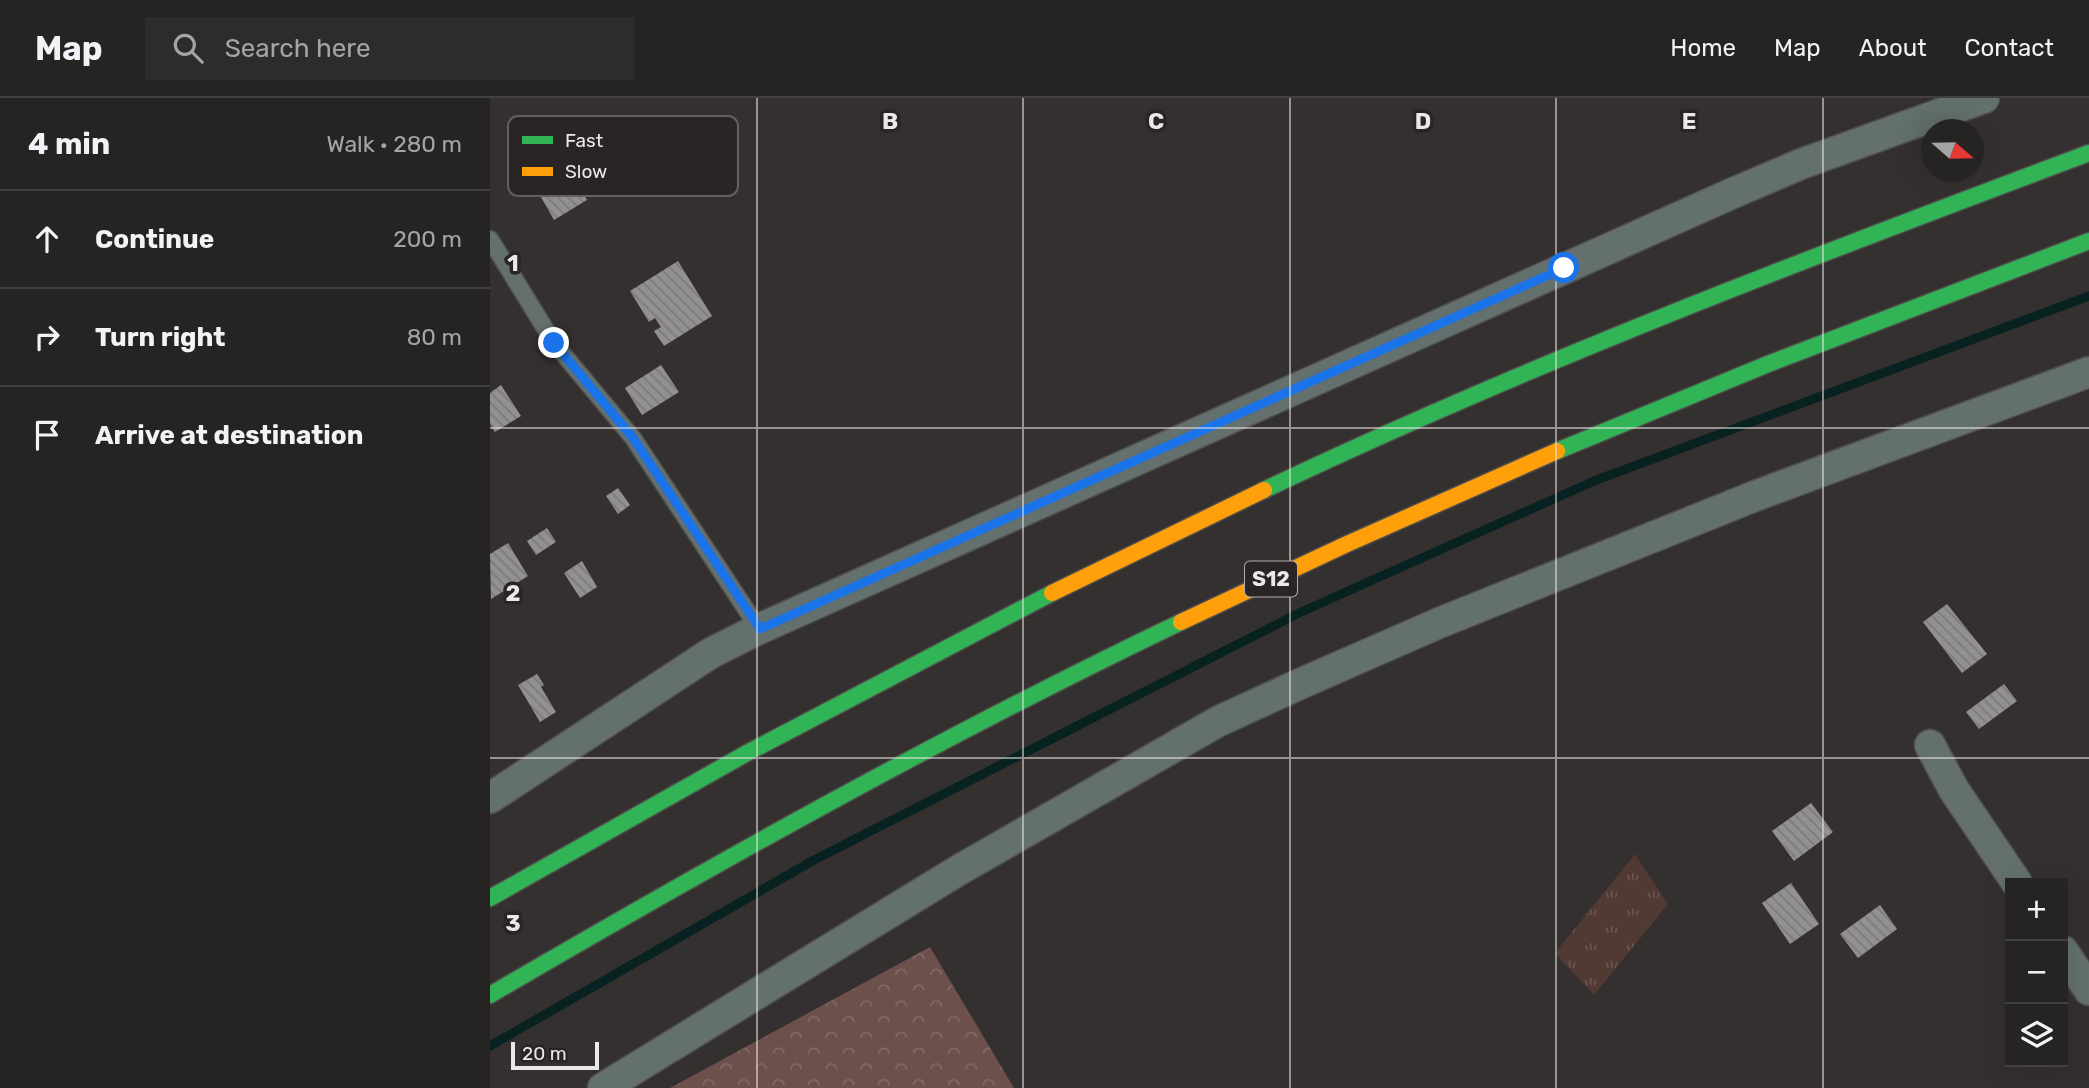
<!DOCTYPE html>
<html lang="en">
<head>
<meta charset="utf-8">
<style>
	:root { --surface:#262423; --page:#2e2c2b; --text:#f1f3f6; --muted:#a4a4a6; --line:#424141 }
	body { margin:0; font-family:Rubik,sans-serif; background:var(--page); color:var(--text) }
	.controls { position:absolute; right:21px; bottom:21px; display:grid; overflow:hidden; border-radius:0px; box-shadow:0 7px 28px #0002 }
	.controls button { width:63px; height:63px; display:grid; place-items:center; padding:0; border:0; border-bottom:2px solid var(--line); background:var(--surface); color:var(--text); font:35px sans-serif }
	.compass { position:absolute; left:1431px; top:21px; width:63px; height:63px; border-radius:50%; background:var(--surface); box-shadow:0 7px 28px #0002; rotate:110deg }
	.scale { position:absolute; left:21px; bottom:18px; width:88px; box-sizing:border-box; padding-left:7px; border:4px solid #ece8e8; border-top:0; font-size:19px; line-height:24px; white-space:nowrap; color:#ece8e8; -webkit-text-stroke:5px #2a2524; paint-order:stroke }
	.stop { position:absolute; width:21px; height:21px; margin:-16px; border:5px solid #1a73e8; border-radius:50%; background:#fff }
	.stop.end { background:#1a73e8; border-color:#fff; box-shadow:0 2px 7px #0008 }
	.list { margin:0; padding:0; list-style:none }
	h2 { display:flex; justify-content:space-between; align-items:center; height:91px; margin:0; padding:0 28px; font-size:30px }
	h2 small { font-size:23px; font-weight:400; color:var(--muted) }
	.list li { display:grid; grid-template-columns:46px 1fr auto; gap:21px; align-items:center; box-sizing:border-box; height:98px; padding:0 28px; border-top:2px solid var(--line) }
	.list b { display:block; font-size:26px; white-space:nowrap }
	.list em { font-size:23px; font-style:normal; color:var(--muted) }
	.icon { flex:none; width:38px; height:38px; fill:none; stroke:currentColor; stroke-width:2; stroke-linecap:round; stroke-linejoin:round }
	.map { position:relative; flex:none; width:1599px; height:990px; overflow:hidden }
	header { display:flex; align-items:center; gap:42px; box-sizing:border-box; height:98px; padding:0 35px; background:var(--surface); border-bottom:2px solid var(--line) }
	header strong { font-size:33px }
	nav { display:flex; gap:38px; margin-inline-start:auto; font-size:24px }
	.search { width:490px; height:63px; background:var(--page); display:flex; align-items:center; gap:18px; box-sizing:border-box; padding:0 24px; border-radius:0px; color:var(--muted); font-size:26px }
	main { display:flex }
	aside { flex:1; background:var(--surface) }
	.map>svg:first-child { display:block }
</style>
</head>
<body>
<header>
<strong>Map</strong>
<div class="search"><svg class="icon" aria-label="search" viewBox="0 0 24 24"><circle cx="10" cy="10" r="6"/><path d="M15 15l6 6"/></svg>Search here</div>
<nav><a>Home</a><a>Map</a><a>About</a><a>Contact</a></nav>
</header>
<main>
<aside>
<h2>4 min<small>Walk · 280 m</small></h2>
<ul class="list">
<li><svg class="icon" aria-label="ahead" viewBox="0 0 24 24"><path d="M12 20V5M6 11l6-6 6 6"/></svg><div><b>Continue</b></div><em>200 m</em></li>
<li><svg class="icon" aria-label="right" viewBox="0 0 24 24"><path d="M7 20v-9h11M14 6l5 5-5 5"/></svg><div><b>Turn right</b></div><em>80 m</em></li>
<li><svg class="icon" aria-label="arrive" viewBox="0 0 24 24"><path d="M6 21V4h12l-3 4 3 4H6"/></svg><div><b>Arrive at destination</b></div></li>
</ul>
</aside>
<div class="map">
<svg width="1599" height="990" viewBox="0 0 1599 990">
	<defs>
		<pattern id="grass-tufts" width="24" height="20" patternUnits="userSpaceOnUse" patternTransform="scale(1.75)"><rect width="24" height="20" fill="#513934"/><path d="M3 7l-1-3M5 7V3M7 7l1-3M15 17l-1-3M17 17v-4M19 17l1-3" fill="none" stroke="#6a5651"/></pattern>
		<pattern id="forest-crowns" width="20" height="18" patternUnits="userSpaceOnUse" patternTransform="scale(1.75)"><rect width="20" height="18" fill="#6d504b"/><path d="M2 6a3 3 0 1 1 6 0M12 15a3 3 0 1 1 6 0" fill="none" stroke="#826965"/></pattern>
		<pattern id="building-back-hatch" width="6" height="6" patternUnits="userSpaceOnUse" patternTransform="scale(1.75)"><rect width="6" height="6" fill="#939190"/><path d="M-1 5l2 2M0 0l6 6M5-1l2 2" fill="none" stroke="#7c7a7a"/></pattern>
	</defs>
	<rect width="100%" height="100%" fill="#33302f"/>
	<path fill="url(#grass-tufts)" d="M1145,756L1178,806L1104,897L1065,855Z"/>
	<path fill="url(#forest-crowns)" d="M440,849L524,990H180Z"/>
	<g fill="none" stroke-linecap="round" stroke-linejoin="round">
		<path stroke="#072220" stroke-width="9" d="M0,948L324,762L809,515L1104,383L1599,198"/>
	</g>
	<path fill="url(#building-back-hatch)" d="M65,46L97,102L64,122L43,85L35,89L24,70Z
		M188,163L222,218L174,248L164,233L171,229L165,220L159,224L140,193Z
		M171,267L189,294L152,317L135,290Z
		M11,287L31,318L5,334L0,326V295Z
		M128,390L140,407L128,416L116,398Z
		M57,430L66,444L46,457L37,443Z
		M18,445L38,478L1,501L0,456Z
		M92,463L107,489L90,500L74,475Z
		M1457,506L1497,556L1472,575L1433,524Z
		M47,576L54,587L51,589L66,614L50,624L28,587Z
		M1514,586L1527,603L1489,631L1476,614Z
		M1321,705L1343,734L1304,763L1282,733Z
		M1301,785L1329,826L1300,846L1272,805Z
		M1390,807L1407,831L1368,860L1350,836Z"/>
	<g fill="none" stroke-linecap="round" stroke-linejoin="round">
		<g stroke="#504d4d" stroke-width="19">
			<path id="lane" d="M0,141L64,245L143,340L269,531"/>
		</g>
		<g stroke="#504d4d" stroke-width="33">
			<path id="street" d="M1440,647L1464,692L1527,785
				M0,700L221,555L269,531L1243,95L1311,66L1494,0
				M1573,853L1599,892
				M113,990L469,772L729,623L812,585L949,525L1265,398L1599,274"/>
		</g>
		<g stroke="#504d4d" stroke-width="19">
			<path id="fast" d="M1067,353L1278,266L1599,143
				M774,392C1043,264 1321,159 1599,55
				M0,800L257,655L562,495
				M0,897C226,765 455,637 691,524"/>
		</g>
		<g stroke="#504d4d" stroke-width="19">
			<path id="slow" d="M562,495L774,392
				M691,524L857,446L1067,353"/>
		</g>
		<use href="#lane" stroke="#63706e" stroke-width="16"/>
		<use href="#street" stroke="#63706e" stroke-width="30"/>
		<use href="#fast" stroke="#30b455" stroke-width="16"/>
		<use href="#slow" stroke="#ff9f0a" stroke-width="16"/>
	</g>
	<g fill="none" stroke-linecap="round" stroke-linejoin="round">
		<path stroke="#1a73e8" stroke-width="9" d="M64,245L143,340L270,531L1074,170"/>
	</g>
	<path fill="none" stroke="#ece8e8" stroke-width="2" stroke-opacity="0.55" d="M267,0V990M533,0V990M800,0V990M1066,0V990M1333,0V990M0,330H1599M0,660H1599"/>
	<g text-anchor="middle" stroke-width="7" stroke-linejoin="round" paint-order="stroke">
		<rect fill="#2a2524" stroke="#b2aead" stroke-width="2" x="755" y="463.5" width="52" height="35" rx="5"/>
		<g font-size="21" font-weight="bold" fill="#ece8e8">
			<text x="781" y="488">S12</text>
		</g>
	</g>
	<rect x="18" y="18" width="230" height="80" rx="10" fill="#2a2524" stroke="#64605f" stroke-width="2"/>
	<rect x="32" y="38" width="31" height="8" fill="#30b455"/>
	<rect x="32" y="69" width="31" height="9" fill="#ff9f0a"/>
	<g font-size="19" fill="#ece8e8">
		<text x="75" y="49">Fast</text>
		<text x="75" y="80">Slow</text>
	</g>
	<g font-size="23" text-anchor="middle" font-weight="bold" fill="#ece8e8" stroke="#2a2524" stroke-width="7" stroke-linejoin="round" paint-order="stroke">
		<text x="400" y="31">B</text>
		<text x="666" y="31">C</text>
		<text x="933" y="31">D</text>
		<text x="1199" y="31">E</text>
		<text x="23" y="173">1</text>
		<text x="23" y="503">2</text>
		<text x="23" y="833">3</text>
	</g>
</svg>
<div class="controls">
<button>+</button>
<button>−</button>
<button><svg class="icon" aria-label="layers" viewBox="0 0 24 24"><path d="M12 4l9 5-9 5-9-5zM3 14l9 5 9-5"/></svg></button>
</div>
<svg class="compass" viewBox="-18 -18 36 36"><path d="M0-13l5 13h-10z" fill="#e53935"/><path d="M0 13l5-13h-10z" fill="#a4a4a6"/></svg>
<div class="scale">20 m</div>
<div class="stop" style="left:1074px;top:170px"></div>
<div class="stop end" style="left:64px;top:245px"></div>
</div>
</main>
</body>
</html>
